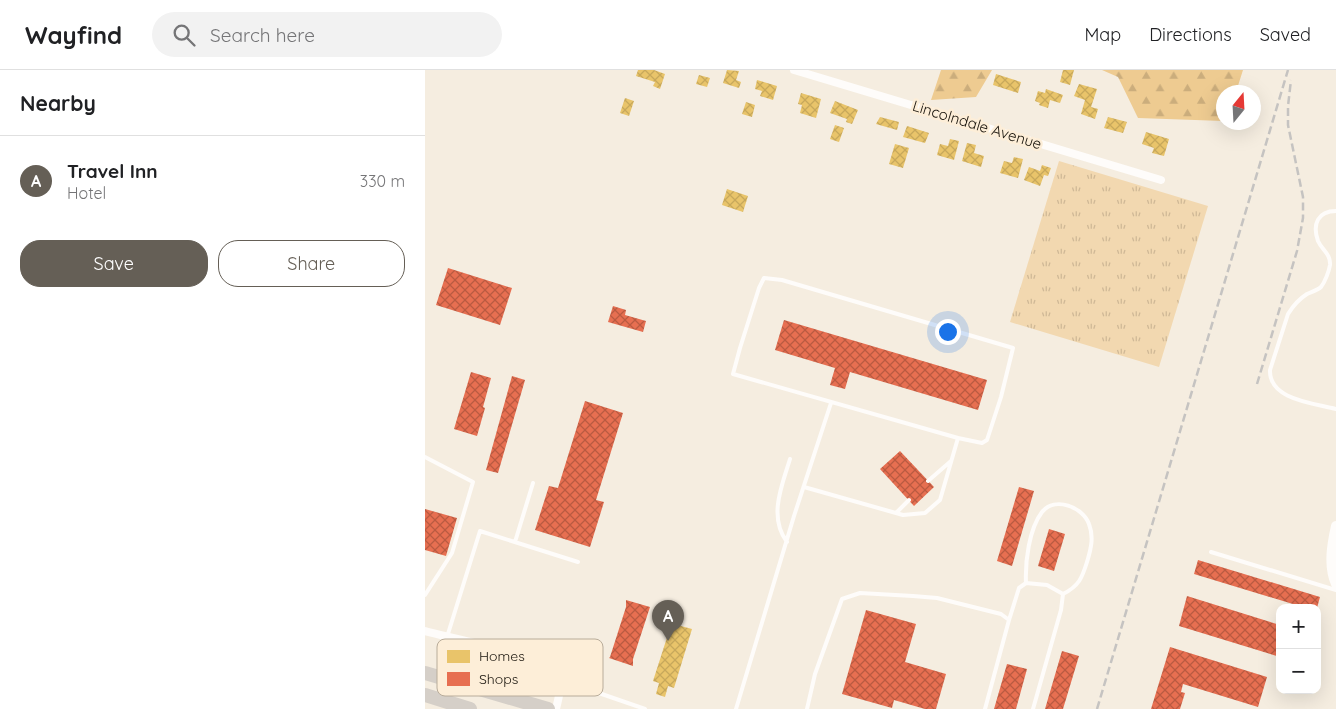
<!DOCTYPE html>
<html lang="en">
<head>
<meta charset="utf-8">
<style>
	:root { --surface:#fff; --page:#f2f2f2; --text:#202124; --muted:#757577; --line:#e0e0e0; --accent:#655f56 }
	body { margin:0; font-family:Quicksand,sans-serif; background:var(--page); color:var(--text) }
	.controls { position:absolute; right:15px; bottom:15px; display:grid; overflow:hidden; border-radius:10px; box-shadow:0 5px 20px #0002 }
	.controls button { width:45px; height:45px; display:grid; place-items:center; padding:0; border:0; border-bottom:1px solid var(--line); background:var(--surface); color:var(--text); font:25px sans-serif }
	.compass { position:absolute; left:791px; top:15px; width:45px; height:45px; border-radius:50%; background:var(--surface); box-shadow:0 5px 20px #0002; rotate:18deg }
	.you { position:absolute; left:522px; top:261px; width:18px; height:18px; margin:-12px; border:4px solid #fff; border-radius:50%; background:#1a73e8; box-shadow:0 0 0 8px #1a73e833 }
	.badge { display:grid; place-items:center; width:32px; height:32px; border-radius:50%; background:var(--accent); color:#fff; font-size:16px; font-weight:700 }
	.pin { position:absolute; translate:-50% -41px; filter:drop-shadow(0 1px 2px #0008) }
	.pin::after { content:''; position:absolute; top:26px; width:18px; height:15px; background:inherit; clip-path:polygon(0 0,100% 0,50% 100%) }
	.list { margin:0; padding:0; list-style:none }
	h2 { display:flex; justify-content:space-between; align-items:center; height:65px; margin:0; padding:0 20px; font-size:21px }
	h2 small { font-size:16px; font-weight:400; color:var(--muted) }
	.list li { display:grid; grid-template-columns:32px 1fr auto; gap:15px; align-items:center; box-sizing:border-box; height:90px; padding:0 20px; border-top:1px solid var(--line) }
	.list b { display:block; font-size:19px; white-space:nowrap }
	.list p { margin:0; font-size:16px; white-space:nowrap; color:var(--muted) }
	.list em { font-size:16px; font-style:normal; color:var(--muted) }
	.actions { display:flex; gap:10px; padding:15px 20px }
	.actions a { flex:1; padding:11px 0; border:1px solid var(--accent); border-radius:20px; text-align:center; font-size:18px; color:var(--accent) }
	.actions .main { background:var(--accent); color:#fff }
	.icon { flex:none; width:28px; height:28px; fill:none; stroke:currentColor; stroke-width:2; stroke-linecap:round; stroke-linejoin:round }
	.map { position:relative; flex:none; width:911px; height:639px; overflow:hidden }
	header { display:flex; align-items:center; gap:30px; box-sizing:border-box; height:70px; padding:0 25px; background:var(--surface); border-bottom:1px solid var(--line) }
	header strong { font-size:24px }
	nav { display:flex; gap:28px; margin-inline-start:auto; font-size:18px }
	.search { width:350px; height:45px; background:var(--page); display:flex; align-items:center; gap:12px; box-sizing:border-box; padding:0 18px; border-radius:28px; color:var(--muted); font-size:19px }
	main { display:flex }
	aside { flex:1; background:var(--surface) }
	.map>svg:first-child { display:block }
</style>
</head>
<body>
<header>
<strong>Wayfind</strong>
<div class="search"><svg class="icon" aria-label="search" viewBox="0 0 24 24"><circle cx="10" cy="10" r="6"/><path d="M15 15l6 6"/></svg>Search here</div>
<nav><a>Map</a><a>Directions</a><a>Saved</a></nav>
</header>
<main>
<aside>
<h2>Nearby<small></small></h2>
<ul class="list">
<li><span class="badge">A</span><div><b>Travel Inn</b><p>Hotel</p></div><em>330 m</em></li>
</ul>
<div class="actions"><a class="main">Save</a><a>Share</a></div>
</aside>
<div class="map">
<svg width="911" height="639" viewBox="0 0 911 639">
	<defs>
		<pattern id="grass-tufts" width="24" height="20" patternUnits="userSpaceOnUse" patternTransform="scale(1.25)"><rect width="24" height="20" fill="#f2d8b0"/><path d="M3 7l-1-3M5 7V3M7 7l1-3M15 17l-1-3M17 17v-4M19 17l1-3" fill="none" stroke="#cfb896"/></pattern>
		<pattern id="forest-firs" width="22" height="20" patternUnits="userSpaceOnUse" patternTransform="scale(1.25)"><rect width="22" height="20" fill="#eecb91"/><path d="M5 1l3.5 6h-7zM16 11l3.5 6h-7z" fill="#cbad7c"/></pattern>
		<pattern id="homes-cross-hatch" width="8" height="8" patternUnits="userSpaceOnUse" patternTransform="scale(1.25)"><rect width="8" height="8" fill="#e9c46a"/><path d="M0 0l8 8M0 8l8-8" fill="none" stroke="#c7a85b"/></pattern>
		<pattern id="shops-cross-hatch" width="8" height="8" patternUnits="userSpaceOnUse" patternTransform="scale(1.25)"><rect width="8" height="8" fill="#e76f51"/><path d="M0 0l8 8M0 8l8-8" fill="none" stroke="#ba5a41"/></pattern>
	</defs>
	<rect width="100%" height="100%" fill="#f5ede0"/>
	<path fill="url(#grass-tufts)" d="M634,91L783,136L734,297L585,252Z"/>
	<path fill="url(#forest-firs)" d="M516,0H567L551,27L506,30Z
		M677,0H818L811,22H798V51L713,48L693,7Z"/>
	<path fill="url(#homes-cross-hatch)" d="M213,0H229L240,4L235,19L228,16L230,12L211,6Z
		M302,0L314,1L311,10L316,12L314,18L298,13Z
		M638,0H649L645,15L635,12Z
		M571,4L596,12L593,23L568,15Z
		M274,5L285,8L282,17L271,14Z
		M332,10L352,16L348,30L335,26L337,21L330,19Z
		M654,14L672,19L666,37L673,39L670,49L656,44L660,30L649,26Z
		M621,19L638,25L635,33L625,30L623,38L614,35L615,33L610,31L613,21L620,23Z
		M376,23L396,29L391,48L375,43L377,35L373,34Z
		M200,28L209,31L204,46L195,43Z
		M410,31L433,40L427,54L421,52L422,49L405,43Z
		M321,32L330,35L327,47L317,44Z
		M455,47L474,52L472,60L451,54Z
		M683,47L702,52L698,63L679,58Z
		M410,55L419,58L414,72L405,69Z
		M482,56L504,63L500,73L478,67Z
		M721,62L744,69L739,86L727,83L729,78L717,74Z
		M525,69L534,71L529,90L512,85L515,74L523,76Z
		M542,73L551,75L549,83L559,86L556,97L537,91Z
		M470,74L484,78L478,98L464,94Z
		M589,87L598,89L593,108L575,103L579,91L587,93Z
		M617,95L626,98L623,106L619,105L615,116L599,110L604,97L615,101Z
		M302,119L323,126L318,142L297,135Z
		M245,553L267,559L249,618L243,616L240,627L231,624L234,613L228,611L246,555L244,554Z"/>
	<path fill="url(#shops-cross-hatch)" d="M23,198L87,218L75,255L11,235Z
		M188,236L201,240L200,245L221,251L218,262L183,252Z
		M359,250L562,310L553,340L425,302L420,319L405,315L410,298L350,280Z
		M46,302L66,308L58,337L60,338L52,366L29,359Z
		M87,306L100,310L73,403L61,400Z
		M160,331L198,343L171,430L179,432L165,477L110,460L124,416L133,418Z
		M475,381L509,417L489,436L455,399Z
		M594,417L609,421L587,496L572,491Z
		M0,439L32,448L21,486L0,480Z
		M624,459L640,464L629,501L613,496Z
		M773,490L895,527L892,538H881L769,504Z
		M762,526L855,555V587L754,556Z
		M201,530L225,537L208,589V596L184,588L185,587L201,537Z
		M441,540L491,554L480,592L521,604L511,639H500L469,630L467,638L417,624Z
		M745,577L842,607L833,637L758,614L756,622L760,623L755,639H726Z
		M637,581L654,586L638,639H620Z
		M582,594L602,599L591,639H569Z"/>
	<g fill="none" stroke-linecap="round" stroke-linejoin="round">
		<path stroke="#fefcfa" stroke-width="4" d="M911,141C893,141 887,154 893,171C897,180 906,184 905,195C904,201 900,212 896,217C893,220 886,222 882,224C874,229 868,236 863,244L845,300C844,330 889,333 911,339
			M339,208L357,210L588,278L576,327L562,370L557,373L533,368L308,304L315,278L334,218Z
			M0,387L48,412L27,483L0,525
			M503,411L526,391
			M379,417L478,445L500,443L515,430L533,368
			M471,443L484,430
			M90,472L108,413
			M362,472C343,447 357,415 365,389
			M786,482L911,520
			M601,513C600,492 604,459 617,442C630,426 658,437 664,454C669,467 666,479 662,492C657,508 654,516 638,524
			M584,550L594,518L601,513L622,515L638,524L636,540L608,639
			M22,567L55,461L153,492
			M134,612L168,621L220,639
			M311,639L369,446L406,333
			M382,639L390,604L417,529L435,523L488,526L512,528L576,544L584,550L560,639"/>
		<path stroke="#fefcfa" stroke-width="8" d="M369,0L736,110
			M0,561C28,569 121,585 133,609C137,618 133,630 131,639"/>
		<path stroke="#fefcfa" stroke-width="10" d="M911,456C907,474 903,496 911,514"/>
		<path stroke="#d5cfc8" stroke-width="14" d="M0,603L123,639
			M0,625L45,639"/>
		<path stroke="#c5c3c1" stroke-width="2.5" stroke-dasharray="8 4" stroke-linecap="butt" d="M832,314L872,181L878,148V127L863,55V36L866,10
			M672,639L863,0"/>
	</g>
	<g text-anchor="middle" stroke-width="5" stroke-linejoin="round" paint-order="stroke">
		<g font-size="15" fill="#18130b" stroke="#fdeed8">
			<text transform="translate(552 55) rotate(17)" y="5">Lincolndale Avenue</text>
		</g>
	</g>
	<rect x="12" y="569" width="166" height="57" rx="8" fill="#fdeed8" stroke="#b8ac9a" stroke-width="1"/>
	<rect x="22" y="580" width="23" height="13" fill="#e9c46a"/>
	<rect x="22" y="602" width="23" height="14" fill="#e76f51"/>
	<g font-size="14" fill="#18130b">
		<text x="54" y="591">Homes</text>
		<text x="54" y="614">Shops</text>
	</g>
</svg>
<div class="controls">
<button>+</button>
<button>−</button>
</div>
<svg class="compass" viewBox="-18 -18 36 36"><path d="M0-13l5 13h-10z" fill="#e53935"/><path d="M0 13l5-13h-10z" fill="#757577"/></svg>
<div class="you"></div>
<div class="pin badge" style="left:243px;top:571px">A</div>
</div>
</main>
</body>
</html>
